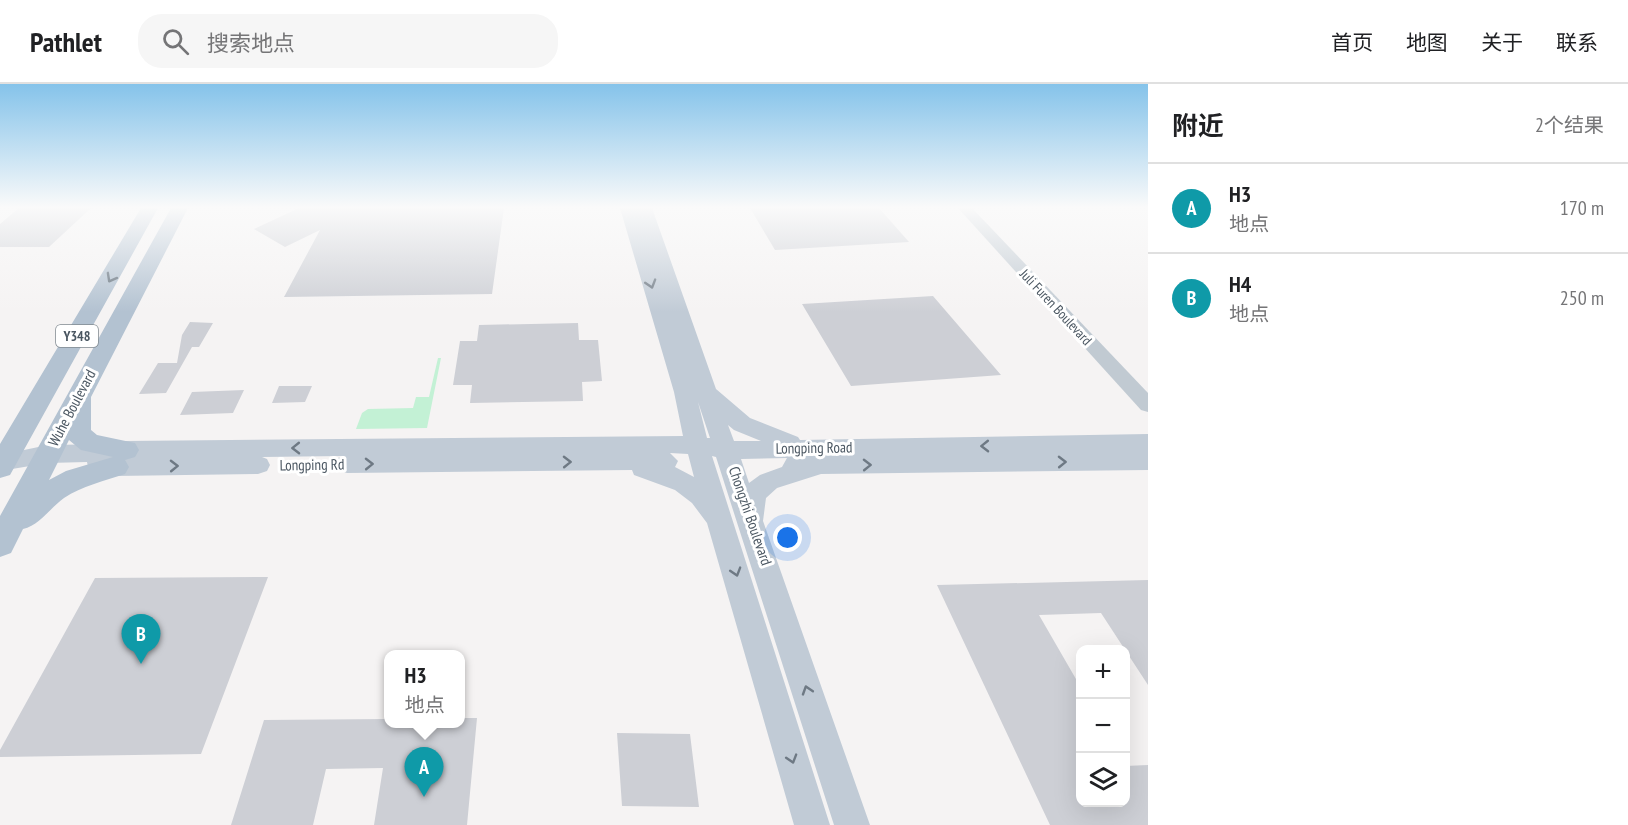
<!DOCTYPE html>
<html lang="zh">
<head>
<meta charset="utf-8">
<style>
	:root { --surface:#fff; --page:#f6f6f6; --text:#202124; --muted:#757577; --line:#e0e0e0; --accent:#0b8043 }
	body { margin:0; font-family:"PT Sans Narrow","Noto Sans SC",sans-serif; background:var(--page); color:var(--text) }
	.controls { position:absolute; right:18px; bottom:18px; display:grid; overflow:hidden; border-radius:12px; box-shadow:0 6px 24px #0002 }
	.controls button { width:54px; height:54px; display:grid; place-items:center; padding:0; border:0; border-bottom:2px solid var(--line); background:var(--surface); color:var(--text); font:30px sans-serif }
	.you { position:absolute; left:788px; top:454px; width:21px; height:21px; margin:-15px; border:4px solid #fff; border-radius:50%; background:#1a73e8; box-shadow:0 0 0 9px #1a73e833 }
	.badge { display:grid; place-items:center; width:39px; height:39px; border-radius:50%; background:var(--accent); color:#fff; font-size:20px; font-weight:700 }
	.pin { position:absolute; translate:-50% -50px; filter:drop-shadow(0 2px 3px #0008) }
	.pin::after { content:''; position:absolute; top:32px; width:21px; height:18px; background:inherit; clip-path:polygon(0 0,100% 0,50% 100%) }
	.popup { position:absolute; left:384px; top:566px; width:81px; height:78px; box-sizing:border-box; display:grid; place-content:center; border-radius:12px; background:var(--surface); filter:drop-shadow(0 2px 4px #0005); font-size:20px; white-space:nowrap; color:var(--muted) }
	.popup b { font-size:22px; color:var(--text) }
	.popup::after { content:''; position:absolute; left:50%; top:100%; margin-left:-12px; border:12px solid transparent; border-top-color:var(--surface) }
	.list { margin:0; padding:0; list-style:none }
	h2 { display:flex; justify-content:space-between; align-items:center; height:78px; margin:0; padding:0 24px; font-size:26px }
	h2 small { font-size:20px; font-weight:400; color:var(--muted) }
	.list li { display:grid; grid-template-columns:39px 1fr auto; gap:18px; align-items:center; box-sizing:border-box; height:90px; padding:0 24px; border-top:2px solid var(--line) }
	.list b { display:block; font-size:22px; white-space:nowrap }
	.list p { margin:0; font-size:20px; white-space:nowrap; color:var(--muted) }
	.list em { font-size:20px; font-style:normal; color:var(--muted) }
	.icon { flex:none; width:33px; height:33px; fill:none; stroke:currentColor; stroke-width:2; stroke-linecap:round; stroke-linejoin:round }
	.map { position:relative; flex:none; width:1148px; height:741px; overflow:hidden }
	header { display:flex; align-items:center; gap:36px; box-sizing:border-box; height:84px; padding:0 30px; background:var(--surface); border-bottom:2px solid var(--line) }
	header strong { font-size:28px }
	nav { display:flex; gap:33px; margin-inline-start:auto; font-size:21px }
	.search { width:420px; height:54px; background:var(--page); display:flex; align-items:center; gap:15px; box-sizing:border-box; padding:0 21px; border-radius:24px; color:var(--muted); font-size:22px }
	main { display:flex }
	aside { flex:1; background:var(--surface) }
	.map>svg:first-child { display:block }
</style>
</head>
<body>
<header>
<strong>Pathlet</strong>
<div class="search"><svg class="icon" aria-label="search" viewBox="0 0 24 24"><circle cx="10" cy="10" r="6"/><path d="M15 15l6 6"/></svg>搜索地点</div>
<nav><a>首页</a><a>地图</a><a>关于</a><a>联系</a></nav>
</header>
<main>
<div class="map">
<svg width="1148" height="741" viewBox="0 0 1148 741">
	<rect width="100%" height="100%" fill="#f5f3f3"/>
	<path fill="#c3f1d5" d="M438,274H441L427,344L356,345L362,329L368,325L413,324L416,313H429Z"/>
	<path fill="#cdcfd5" d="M19,124H91L49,163H0V140Z
		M299,124H504L492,210L284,213L320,146L285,163L254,145Z
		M750,124H879L909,158L775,166Z
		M933,212L1001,291L851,302L802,220Z
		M190,238L213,239L199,263H192L166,309L139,310L158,279H177L182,251Z
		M578,239L579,256H598L602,297L582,298L583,317L470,319L472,301H453L460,257H477L479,241Z
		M279,302H312L305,318L272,319Z
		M244,306L233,329L180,331L192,308Z
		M268,493L201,670L0,673V666L95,494Z
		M1148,496V601L1101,529L1039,531L1080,602V718H1125V682L1148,681V741H1050L937,501Z
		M460,634H477L467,741H374L383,684L326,685L313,741H231L264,636L388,635V639H460Z
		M617,649L690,650L699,723L622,722Z"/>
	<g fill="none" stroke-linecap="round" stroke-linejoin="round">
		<path fill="#c1cad2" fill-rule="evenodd" d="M958,124H972L1148,309V328L1141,326Z"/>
		<path fill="#c1cbd6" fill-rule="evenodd" d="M620,124H636L661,202L636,124H652L716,305L750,334L798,353L800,356L1148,350V368H1100H1148V386L821,390L777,404L766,414L763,437L870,741H834L716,373L712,372L830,741H794L707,439L692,419L675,406L634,391L632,386L347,389L338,386L335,380L338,374L343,372L262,373L267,375L270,381L267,387L258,390L115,392L89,387L87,378L48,379L0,387V371L48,361L114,360L126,357L683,352L674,308ZM698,318L710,354H707ZM728,341L734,346L761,357H734ZM670,369L688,370L694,393L675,383L678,377ZM787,374L782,383L760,391L749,399L741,375Z"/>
		<path fill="#b3c2d1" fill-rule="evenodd" d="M141,124H158L10,391L0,394V360Z
			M171,124H188L91,313V346L97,351L135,359L139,366L135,373L125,376L129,383L125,390C104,397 82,402 64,414C50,424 40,441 23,445L11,469L0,473V432ZM69,356L81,366L113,373L66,387L49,396Z"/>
	</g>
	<defs><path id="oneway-chevron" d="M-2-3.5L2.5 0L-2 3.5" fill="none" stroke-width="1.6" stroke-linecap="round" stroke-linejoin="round" transform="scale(1.5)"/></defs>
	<use stroke="#64717d" href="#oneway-chevron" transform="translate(111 194) rotate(119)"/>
	<g stroke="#6e7984">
		<use href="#oneway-chevron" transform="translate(651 200) rotate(73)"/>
		<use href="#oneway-chevron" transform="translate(985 362) rotate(179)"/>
		<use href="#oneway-chevron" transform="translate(296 364) rotate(179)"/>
		<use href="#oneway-chevron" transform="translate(567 378) rotate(-1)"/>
		<use href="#oneway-chevron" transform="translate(1062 378) rotate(-1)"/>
		<use href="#oneway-chevron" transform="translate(369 380) rotate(-1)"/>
		<use href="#oneway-chevron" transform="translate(867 381) rotate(-1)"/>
		<use href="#oneway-chevron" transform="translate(174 382) rotate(-1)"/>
		<use href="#oneway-chevron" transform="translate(736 488) rotate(73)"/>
		<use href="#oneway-chevron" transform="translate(807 606) rotate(-108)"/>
		<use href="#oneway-chevron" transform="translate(792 675) rotate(73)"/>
	</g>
	<linearGradient id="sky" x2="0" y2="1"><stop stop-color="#85c3ea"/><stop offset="0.54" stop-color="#fafafa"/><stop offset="1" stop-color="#fafafa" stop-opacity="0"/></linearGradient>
	<rect width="1148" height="228" fill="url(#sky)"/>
	<g text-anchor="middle" stroke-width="6" stroke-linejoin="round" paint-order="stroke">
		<g font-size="14" fill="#4a5661" stroke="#fff">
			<text transform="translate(1056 223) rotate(47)" y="5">Juli Furen Boulevard</text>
		</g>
		<rect fill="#fff" stroke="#808990" stroke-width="1.5" x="56" y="241" width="42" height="22" rx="4.5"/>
		<g font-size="14" font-weight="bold" fill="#4a5661">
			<text x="77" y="257">Y348</text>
		</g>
		<g font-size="15" fill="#4a5661" stroke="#fff">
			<text transform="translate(72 324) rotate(-62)" y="5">Wuhe Boulevard</text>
			<text transform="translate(814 364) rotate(-1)" y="5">Longping Road</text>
			<text transform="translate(312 381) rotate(-1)" y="5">Longping Rd</text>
			<text transform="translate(750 432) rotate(71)" y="5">Chongzhi Boulevard</text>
		</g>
	</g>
</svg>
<div class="controls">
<button>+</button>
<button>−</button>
<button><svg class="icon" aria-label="layers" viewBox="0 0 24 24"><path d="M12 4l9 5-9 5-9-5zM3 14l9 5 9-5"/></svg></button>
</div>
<div class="you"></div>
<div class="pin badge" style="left:424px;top:713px;background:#0f9aa8">A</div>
<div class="popup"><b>H3</b>地点</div>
<div class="pin badge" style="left:141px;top:580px;background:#0f9aa8">B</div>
</div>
<aside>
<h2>附近<small>2个结果</small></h2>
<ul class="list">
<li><span class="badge" style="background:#0f9aa8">A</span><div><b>H3</b><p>地点</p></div><em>170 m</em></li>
<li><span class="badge" style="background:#0f9aa8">B</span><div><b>H4</b><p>地点</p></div><em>250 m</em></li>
</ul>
</aside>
</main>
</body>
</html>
